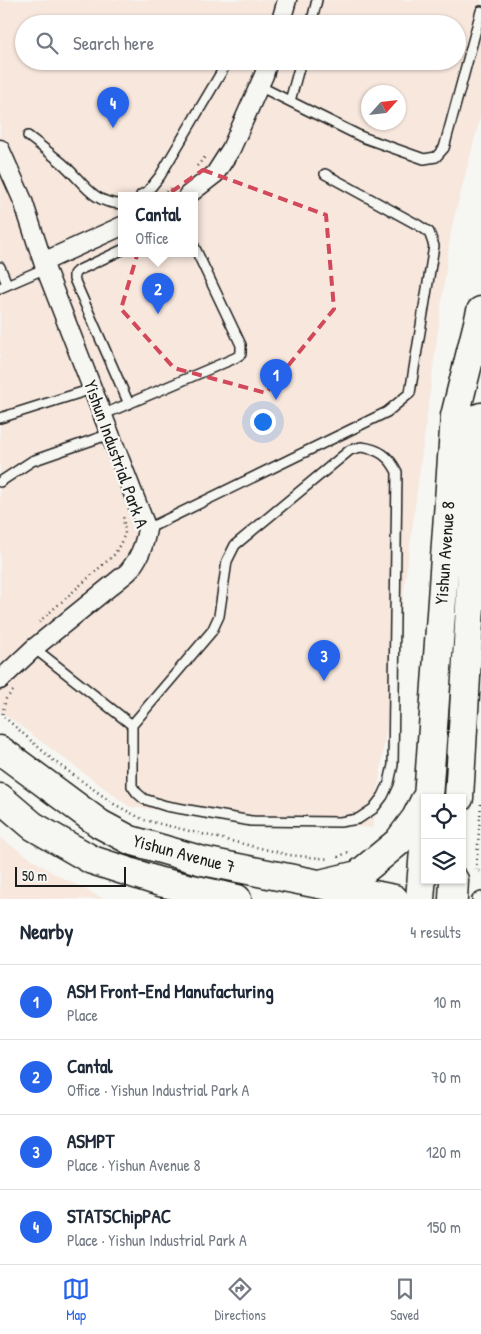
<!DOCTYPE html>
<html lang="en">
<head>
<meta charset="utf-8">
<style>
	:root { --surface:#fff; --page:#f6f6f7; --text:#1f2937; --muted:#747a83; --line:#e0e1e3; --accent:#2563eb }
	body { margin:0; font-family:"Patrick Hand",sans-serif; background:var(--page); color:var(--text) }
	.controls { position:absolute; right:15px; bottom:15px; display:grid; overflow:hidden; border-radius:0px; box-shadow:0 1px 4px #0004 }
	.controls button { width:45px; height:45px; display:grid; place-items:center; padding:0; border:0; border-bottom:1px solid var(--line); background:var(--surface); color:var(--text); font:25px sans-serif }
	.compass { position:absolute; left:361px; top:85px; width:45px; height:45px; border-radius:50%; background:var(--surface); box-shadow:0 1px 4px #0004; rotate:63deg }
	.scale { position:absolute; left:15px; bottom:12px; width:111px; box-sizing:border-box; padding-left:5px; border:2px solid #1c1c1c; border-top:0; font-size:14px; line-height:18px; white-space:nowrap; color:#1c1c1c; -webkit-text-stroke:4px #f6f6f2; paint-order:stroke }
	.you { position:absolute; left:262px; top:421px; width:18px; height:18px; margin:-12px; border:4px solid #fff; border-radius:50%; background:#1a73e8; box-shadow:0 0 0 8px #1a73e833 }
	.badge { display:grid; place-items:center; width:32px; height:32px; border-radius:50%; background:var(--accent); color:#fff; font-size:16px; font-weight:700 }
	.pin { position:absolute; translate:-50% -41px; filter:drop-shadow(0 1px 2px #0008) }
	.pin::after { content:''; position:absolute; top:26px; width:18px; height:15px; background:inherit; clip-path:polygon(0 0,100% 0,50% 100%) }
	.popup { position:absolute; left:118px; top:192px; width:80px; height:65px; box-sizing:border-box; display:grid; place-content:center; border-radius:0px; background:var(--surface); filter:drop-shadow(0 1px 4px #0005); font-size:16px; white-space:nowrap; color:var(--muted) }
	.popup b { font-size:19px; color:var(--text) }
	.popup::after { content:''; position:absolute; left:50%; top:100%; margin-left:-10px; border:10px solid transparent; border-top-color:var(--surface) }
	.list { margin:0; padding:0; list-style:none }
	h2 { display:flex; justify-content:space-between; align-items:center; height:65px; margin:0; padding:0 20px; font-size:21px }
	h2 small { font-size:16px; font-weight:400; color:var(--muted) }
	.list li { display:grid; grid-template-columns:32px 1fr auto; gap:15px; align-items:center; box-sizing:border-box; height:75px; padding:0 20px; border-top:1px solid var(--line) }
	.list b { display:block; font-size:19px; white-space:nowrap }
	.list p { margin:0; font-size:16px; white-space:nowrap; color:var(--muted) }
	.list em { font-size:16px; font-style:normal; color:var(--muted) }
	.icon { flex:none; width:28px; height:28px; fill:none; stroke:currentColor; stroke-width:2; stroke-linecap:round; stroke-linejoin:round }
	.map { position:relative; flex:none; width:481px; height:899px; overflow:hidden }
	.search { position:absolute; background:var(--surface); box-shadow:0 1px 4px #0004; left:15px; right:15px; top:15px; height:55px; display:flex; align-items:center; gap:12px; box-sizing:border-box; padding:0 18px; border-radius:28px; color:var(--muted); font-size:19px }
	.sheet { height:365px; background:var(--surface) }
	nav { display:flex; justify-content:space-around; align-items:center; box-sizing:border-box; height:70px; border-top:1px solid var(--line); background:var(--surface); font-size:14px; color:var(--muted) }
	nav a { display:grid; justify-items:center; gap:2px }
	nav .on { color:var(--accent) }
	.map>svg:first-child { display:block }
</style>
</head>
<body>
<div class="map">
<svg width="481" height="899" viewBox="0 0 481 899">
	<rect width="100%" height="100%" fill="#f6f6f2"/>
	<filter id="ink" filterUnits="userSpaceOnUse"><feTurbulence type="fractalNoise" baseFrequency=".02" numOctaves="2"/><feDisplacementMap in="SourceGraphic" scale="10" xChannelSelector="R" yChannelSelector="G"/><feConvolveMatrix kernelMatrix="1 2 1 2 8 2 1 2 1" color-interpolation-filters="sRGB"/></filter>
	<g filter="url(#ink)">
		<path fill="#f7e7dd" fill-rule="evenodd" d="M0,0H481V114L451,230L373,828L130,807L0,711ZM24,24H457V61H24ZM368,92H398V122H368ZM122,195H194V253H122Z
			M0,838L53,873L104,899H0Z"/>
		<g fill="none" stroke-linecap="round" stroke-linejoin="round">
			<g stroke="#1c1c1c" stroke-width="12">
				<path id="lane" d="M311,24L317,0
					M259,86L362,137L424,159L436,157L444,148L481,11
					M290,101L301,61
					M28,136C40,145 51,154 62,163C82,180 92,204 122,204
					M141,195L148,191L160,176L228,61
					M122,250L77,271L74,274V279L129,404
					M0,267L7,284
					M0,288L46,268
					M102,415L235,358L241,354V345L194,246
					M0,418L92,389
					M361,447C379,449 389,456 397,472L393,765L389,783L383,796L373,809L358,819L340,822L251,821L166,806L144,799L137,793L132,786V725L212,631L219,616L227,561L235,545L350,450Z
					M0,482L32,461L110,434
					M147,529L387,412L410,393L434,246L429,232L418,225L325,174
					M34,648L132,725
					M477,899L481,897"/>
			</g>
			<g stroke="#1c1c1c" stroke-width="21">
				<path id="street" d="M280,24L287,0
					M0,149L23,201L43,262L147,529C144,547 139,558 128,572L34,648L0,680
					M188,195L215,174L231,149L264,75L268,61
					M43,262L122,226"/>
			</g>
			<g stroke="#1c1c1c" stroke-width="31">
				<path id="primary" d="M0,750L100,824L130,840L203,861L394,899
					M0,798L33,826L92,860L160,882L237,899
					M428,798L455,416L481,311
					M459,798L481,417
					M324,883L358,875L398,842L416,818L425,800
					M420,899L425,838
					M453,899L454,880"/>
			</g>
			<path stroke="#1c1c1c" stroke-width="2.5" stroke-dasharray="1 4" stroke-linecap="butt" d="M197,166L205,157
				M162,195L174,186
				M39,622L115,554L125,534L123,514
				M13,691L6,699L2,715L54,761L114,804L144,820L289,855L330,859
				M481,804L476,871L481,872
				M338,857L351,851"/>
			<use href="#lane" stroke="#f6f6f2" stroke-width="9"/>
			<use href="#street" stroke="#f6f6f2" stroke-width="18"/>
			<use href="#primary" stroke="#f6f6f2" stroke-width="28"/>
		</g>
	</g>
	<path fill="none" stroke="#d1495b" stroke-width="4" stroke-dasharray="10 6" stroke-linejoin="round" d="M203,170L326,215L334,309L266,393L174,368L121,309L152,205Z"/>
	<g text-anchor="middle" stroke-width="5" stroke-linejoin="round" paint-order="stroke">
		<g font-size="18" fill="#1c1c1c" stroke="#f6f6f2">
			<text transform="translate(116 454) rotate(70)" y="6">Yishun Industrial Park A</text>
			<text transform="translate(445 553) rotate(-86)" y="6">Yishun Avenue 8</text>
			<text transform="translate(184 854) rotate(15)" y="6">Yishun Avenue 7</text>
		</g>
	</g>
</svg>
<div class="controls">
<button><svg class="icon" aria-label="locate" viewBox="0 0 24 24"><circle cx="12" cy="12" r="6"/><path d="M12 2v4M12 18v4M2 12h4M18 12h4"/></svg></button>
<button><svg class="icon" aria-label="layers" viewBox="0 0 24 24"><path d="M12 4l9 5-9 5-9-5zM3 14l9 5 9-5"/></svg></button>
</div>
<svg class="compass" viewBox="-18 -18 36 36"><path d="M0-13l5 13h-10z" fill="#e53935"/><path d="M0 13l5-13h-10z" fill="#747a83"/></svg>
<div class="scale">50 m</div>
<div class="you"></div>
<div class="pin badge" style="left:276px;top:400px">1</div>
<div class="pin badge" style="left:158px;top:314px">2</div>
<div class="popup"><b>Cantal</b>Office</div>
<div class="pin badge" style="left:324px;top:681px">3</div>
<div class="pin badge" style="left:113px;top:128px">4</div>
<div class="search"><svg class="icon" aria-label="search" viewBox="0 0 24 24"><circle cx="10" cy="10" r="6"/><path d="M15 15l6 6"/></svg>Search here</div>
</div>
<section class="sheet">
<h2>Nearby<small>4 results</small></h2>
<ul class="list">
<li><span class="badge">1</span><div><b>ASM Front-End Manufacturing</b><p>Place</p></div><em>10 m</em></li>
<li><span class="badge">2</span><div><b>Cantal</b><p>Office · Yishun Industrial Park A</p></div><em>70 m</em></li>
<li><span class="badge">3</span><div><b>ASMPT</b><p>Place · Yishun Avenue 8</p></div><em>120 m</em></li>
<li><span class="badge">4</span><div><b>STATSChipPAC</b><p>Place · Yishun Industrial Park A</p></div><em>150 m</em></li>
</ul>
</section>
<nav>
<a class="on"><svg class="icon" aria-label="map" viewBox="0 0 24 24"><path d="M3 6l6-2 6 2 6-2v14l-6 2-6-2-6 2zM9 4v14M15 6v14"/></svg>Map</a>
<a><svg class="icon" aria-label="directions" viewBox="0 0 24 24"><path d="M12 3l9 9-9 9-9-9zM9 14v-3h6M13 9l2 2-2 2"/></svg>Directions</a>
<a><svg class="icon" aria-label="saved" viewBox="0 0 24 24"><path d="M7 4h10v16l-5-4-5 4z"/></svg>Saved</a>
</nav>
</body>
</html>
